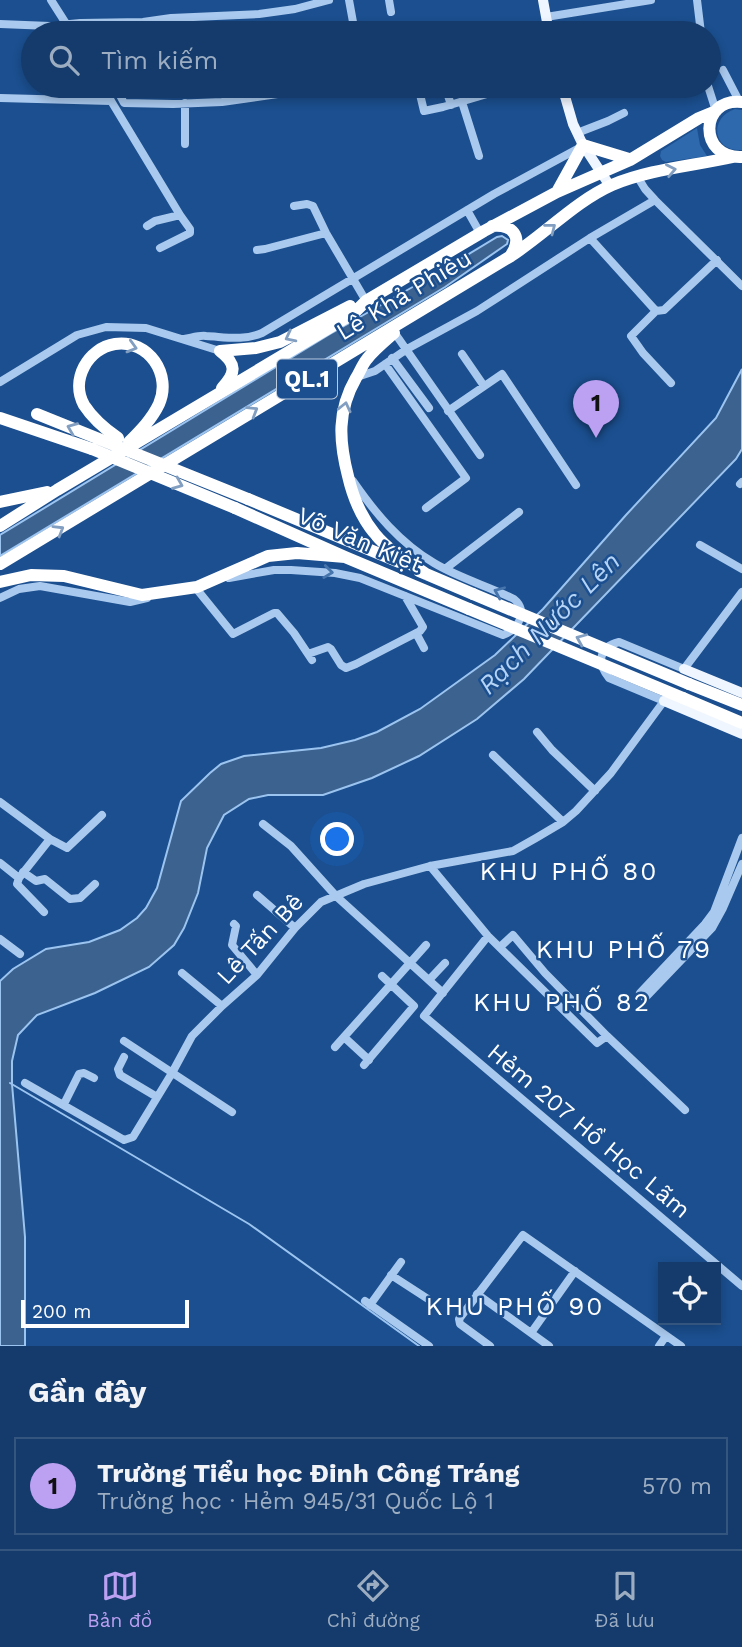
<!DOCTYPE html>
<html lang="vi">
<head>
<meta charset="utf-8">
<style>
	:root { --surface:#143b6b; --page:#214673; --text:#f1f3f6; --muted:#9dadc1; --line:#33557e; --accent:#bca0f2 }
	body { margin:0; font-family:"Work Sans",sans-serif; background:var(--page); color:var(--text) }
	.controls { position:absolute; right:21px; bottom:21px; display:grid; overflow:hidden; border-radius:0px; box-shadow:0 4px 10px #0003 }
	.controls button { width:63px; height:63px; display:grid; place-items:center; padding:0; border:0; border-bottom:2px solid var(--line); background:var(--surface); color:var(--text); font:35px sans-serif }
	.scale { position:absolute; left:21px; bottom:18px; width:168px; box-sizing:border-box; padding-left:7px; border:4px solid #fff; border-top:0; font-size:19px; line-height:24px; white-space:nowrap; color:#fff; -webkit-text-stroke:5px #1b4f8f; paint-order:stroke }
	.you { position:absolute; left:338px; top:840px; width:24px; height:24px; margin:-18px; border:5px solid #fff; border-radius:50%; background:#1a73e8; box-shadow:0 0 0 10px #1a73e833 }
	.badge { display:grid; place-items:center; width:46px; height:46px; border-radius:50%; background:var(--accent); color:#111; font-size:23px; font-weight:700 }
	.pin { position:absolute; translate:-50% -58px; filter:drop-shadow(0 2px 4px #0008) }
	.pin::after { content:''; position:absolute; top:37px; width:24px; height:21px; background:inherit; clip-path:polygon(0 0,100% 0,50% 100%) }
	.list { margin:0; padding:0; list-style:none }
	h2 { display:flex; justify-content:space-between; align-items:center; height:91px; margin:0; padding:0 28px; font-size:30px }
	h2 small { font-size:23px; font-weight:400; color:var(--muted) }
	.list li { display:grid; grid-template-columns:46px 1fr auto; gap:21px; align-items:center; box-sizing:border-box; height:98px; margin:0 14px 14px; padding:0 14px; border:2px solid var(--line); border-radius:0px }
	.list b { display:block; font-size:26px; white-space:nowrap }
	.list p { margin:0; font-size:23px; white-space:nowrap; color:var(--muted) }
	.list em { font-size:23px; font-style:normal; color:var(--muted) }
	.icon { flex:none; width:38px; height:38px; fill:none; stroke:currentColor; stroke-width:2; stroke-linecap:round; stroke-linejoin:round }
	.map { position:relative; flex:none; width:742px; height:1346px; overflow:hidden }
	.search { position:absolute; background:var(--surface); box-shadow:0 4px 10px #0003; left:21px; right:21px; top:21px; height:77px; display:flex; align-items:center; gap:18px; box-sizing:border-box; padding:0 24px; border-radius:38px; color:var(--muted); font-size:26px }
	.sheet { height:203px; background:var(--surface) }
	nav { display:flex; justify-content:space-around; align-items:center; box-sizing:border-box; height:98px; border-top:2px solid var(--line); background:var(--surface); font-size:19px; color:var(--muted) }
	nav a { display:grid; justify-items:center; gap:4px }
	nav .on { color:var(--accent) }
	.map>svg:first-child { display:block }
</style>
</head>
<body>
<div class="map">
<svg width="742" height="1346" viewBox="0 0 742 1346">
	<rect width="100%" height="100%" fill="#1b4f8f"/>
	<path fill="#2e69ad" d="M735,109L742,110V150C713,152 708,118 735,109Z
		M697,128L700,145L707,156L666,162L662,160L660,156L661,151Z"/>
	<path fill="#3c6290" stroke="#9cc4f0" stroke-width="2" d="M502,236L508,240L507,244L445,287L0,556V535L330,334L439,272L497,237Z
		M742,369V449L736,459L524,679L477,719L419,756L372,778L323,795H268L249,799L224,815L207,848L198,893L184,928L174,945L149,967L95,993L37,1015L18,1035L12,1061V1084L25,1237V1346H0V981L13,969L46,949L89,942L120,930L137,918L146,908L157,888L181,801L210,773L221,764L244,756L321,748L355,740L377,732L420,709L495,655L543,609L626,515L716,418Z"/>
	<g fill="none" stroke-linecap="round" stroke-linejoin="round">
		<path stroke="#9cc4f0" stroke-width="2" d="M10,1083L249,1224L419,1346"/>
		<path stroke="#a9c9ee" stroke-width="8" d="M51,0L72,33
			M349,0L355,33
			M389,0L391,12
			M697,0L701,33
			M546,17L651,0
			M0,24L50,26L80,23L143,22L171,18L259,14L295,9L329,0
			M723,70L737,97
			M102,86L180,215L155,221L147,226
			M115,86L124,103L173,104L222,102L305,90L318,86
			M418,86L424,111L443,107L504,89L505,86
			M445,86L451,105
			M708,86L716,111
			M0,98L111,101
			M462,102L479,156
			M185,103V144
			M577,133L608,121L624,113
			M637,176L645,189L655,200L742,286
			M294,206L307,204L313,206L326,233L366,301
			M467,210L480,233
			M590,238L656,311L631,336L643,353L671,383
			M160,248L190,233V229L180,215
			M257,250L265,249L326,233
			M656,311L664,310L717,260
			M394,332L480,455
			M184,339C191,338 199,335 206,336C226,337 243,341 262,333L494,194L581,147
			M462,354L484,386
			M392,358L429,408
			M385,364L466,478L426,508
			M357,377L375,371L407,349L477,311L590,238L655,200
			M0,382L77,335L106,327L146,328L220,351
			M448,411L502,374L576,485
			M740,484L742,482
			M700,545L742,569
			M445,569L519,512
			M229,578L274,570H291L335,573L360,578L503,635C518,630 529,611 514,599C488,586 459,578 434,563C400,543 375,513 353,481
			M195,587L233,634L274,613H277L294,633L312,660
			M0,598L19,589L40,586L130,602L147,598
			M416,633L424,648
			M308,654L328,647L331,649L341,665L346,668L356,664L420,631L423,627L405,596
			M537,732L552,750L595,791
			M493,755L563,822
			M0,802L50,839
			M263,824L291,846L336,896L443,993
			M0,863L19,878L17,884L44,912
			M430,866L488,936L597,1043L607,1036L685,1110
			M23,872L36,881L45,879L70,899L80,898L95,884
			M19,878L50,839L67,848L102,815
			M257,895L295,928
			M234,924L236,926L232,945L257,975
			M488,936L424,1016L742,1286
			M0,939L20,954
			M500,947L513,935L545,973L607,1036
			M182,973L222,1006
			M429,980L445,963
			M640,993L705,924L714,912L742,838
			M645,998L712,928L723,908L742,864
			M344,1037L369,1060
			M124,1041L232,1112
			M335,1047L426,945
			M124,1057L118,1069L120,1075L157,1097
			M364,1065L414,1006L382,976
			M25,1083L124,1140L133,1137L172,1073L192,1036L222,1006L257,975L295,928L321,902L364,884L430,866L513,851L536,838L563,822L576,811L611,773L664,701L609,678C597,663 598,647 619,642L684,669L742,592
			M64,1104L79,1074L84,1073L94,1078
			M391,1275L428,1299
			M477,1294L549,1346
			M365,1301L429,1346
			M370,1305L401,1262
			M531,1333L575,1271
			M490,1346L460,1324L459,1319L523,1235L681,1346
			M659,1346L666,1336"/>
		<path stroke="#f0f6ff" stroke-width="10" d="M543,0L549,33
			M562,86L573,124L583,145L610,186
			M684,669L742,693
			M664,701L742,734"/>
		<path stroke="#fff" stroke-width="12" d="M742,102C699,97 698,159 742,157
			M557,192L583,145L629,159
			M492,226C513,224 523,237 511,255
			M394,333C385,341 374,350 367,359C362,365 360,372 356,378C337,411 339,441 348,476C353,498 361,517 375,534C389,551 408,562 426,574
			M220,351L256,348L280,342L350,306
			M220,351C237,364 236,373 222,388
			M0,418L92,449
			M118,438C105,429 93,419 84,405C70,380 88,348 115,344C149,339 172,375 159,404C152,419 140,431 129,442
			M248,499L399,562
			M0,502L47,492
			M235,508L345,557L469,609
			M0,526L57,490L354,313L366,301L484,231L557,192L630,160L699,118L716,111
			M0,564L511,256C545,234 576,201 612,185C650,169 693,166 733,157
			M419,571L473,594
			M0,582L31,575L64,576L142,595L197,587L268,556L297,553L345,557
			M689,684L742,705
			M683,698L742,723"/>
		<path stroke="#fff" stroke-width="12" d="M37,414L248,499
			M92,449L235,508
			M473,594L689,684
			M469,609L683,698"/>
	</g>
	<defs><path id="oneway-chevron" d="M-2-3.5L2.5 0L-2 3.5" fill="none" stroke-width="1.6" stroke-linecap="round" stroke-linejoin="round" transform="scale(1.75)"/></defs>
	<g stroke="#829ec1">
		<use href="#oneway-chevron" transform="translate(671 170) rotate(-11)"/>
		<use href="#oneway-chevron" transform="translate(551 228) rotate(-38)"/>
		<use href="#oneway-chevron" transform="translate(290 337) rotate(153)"/>
		<use href="#oneway-chevron" transform="translate(132 347) rotate(16)"/>
		<use href="#oneway-chevron" transform="translate(345 407) rotate(-77)"/>
		<use href="#oneway-chevron" transform="translate(253 411) rotate(-31)"/>
		<use href="#oneway-chevron" transform="translate(72 428) rotate(-158)"/>
		<use href="#oneway-chevron" transform="translate(178 484) rotate(22)"/>
		<use href="#oneway-chevron" transform="translate(59 530) rotate(-31)"/>
		<use href="#oneway-chevron" transform="translate(581 639) rotate(-157)"/>
	</g>
	<g stroke="#4674ac">
		<use href="#oneway-chevron" transform="translate(328 572) rotate(7)"/>
		<use href="#oneway-chevron" transform="translate(499 592) rotate(-157)"/>
	</g>
	<g text-anchor="middle" stroke-width="5" stroke-linejoin="round" paint-order="stroke">
		<rect fill="#1b4f8f" stroke="#bbcadd" stroke-width="2" x="277" y="359.5" width="60" height="39" rx="5"/>
		<g font-size="23" font-weight="bold" fill="#fff">
			<text x="307" y="387">QL.1</text>
		</g>
		<g font-size="24" fill="#fff" stroke="#1b4f8f">
			<text transform="translate(404 295) rotate(-31)" y="8">Lê Khả Phiêu</text>
			<text transform="translate(360 540) rotate(23)" y="8">Võ Văn Kiệt</text>
			<text transform="translate(260 939) rotate(-47)" y="8">Lê Tấn Bê</text>
			<text transform="translate(589 1131) rotate(40)" y="8">Hẻm 207 Hồ Học Lãm</text>
		</g>
		<g font-size="26" font-style="italic" fill="#b5d3f5" stroke="#1b4f8f">
			<text transform="translate(549 623) rotate(-45)" y="9">Rạch Nước Lên</text>
		</g>
		<g font-size="26" letter-spacing="2" fill="#fff" stroke="#1b4f8f">
			<text x="569" y="880">KHU PHỐ 80</text>
			<text x="624" y="958">KHU PHỐ 79</text>
			<text x="562" y="1011">KHU PHỐ 82</text>
			<text x="515" y="1315">KHU PHỐ 90</text>
		</g>
	</g>
</svg>
<div class="controls">
<button><svg class="icon" aria-label="locate" viewBox="0 0 24 24"><circle cx="12" cy="12" r="6"/><path d="M12 2v4M12 18v4M2 12h4M18 12h4"/></svg></button>
</div>
<div class="scale">200 m</div>
<div class="you"></div>
<div class="pin badge" style="left:596px;top:438px">1</div>
<div class="search"><svg class="icon" aria-label="search" viewBox="0 0 24 24"><circle cx="10" cy="10" r="6"/><path d="M15 15l6 6"/></svg>Tìm kiếm</div>
</div>
<section class="sheet">
<h2>Gần đây<small></small></h2>
<ul class="list">
<li><span class="badge">1</span><div><b>Trường Tiểu học Đinh Công Tráng</b><p>Trường học · Hẻm 945/31 Quốc Lộ 1</p></div><em>570 m</em></li>
</ul>
</section>
<nav>
<a class="on"><svg class="icon" aria-label="map" viewBox="0 0 24 24"><path d="M3 6l6-2 6 2 6-2v14l-6 2-6-2-6 2zM9 4v14M15 6v14"/></svg>Bản đồ</a>
<a><svg class="icon" aria-label="directions" viewBox="0 0 24 24"><path d="M12 3l9 9-9 9-9-9zM9 14v-3h6M13 9l2 2-2 2"/></svg>Chỉ đường</a>
<a><svg class="icon" aria-label="saved" viewBox="0 0 24 24"><path d="M7 4h10v16l-5-4-5 4z"/></svg>Đã lưu</a>
</nav>
</body>
</html>
